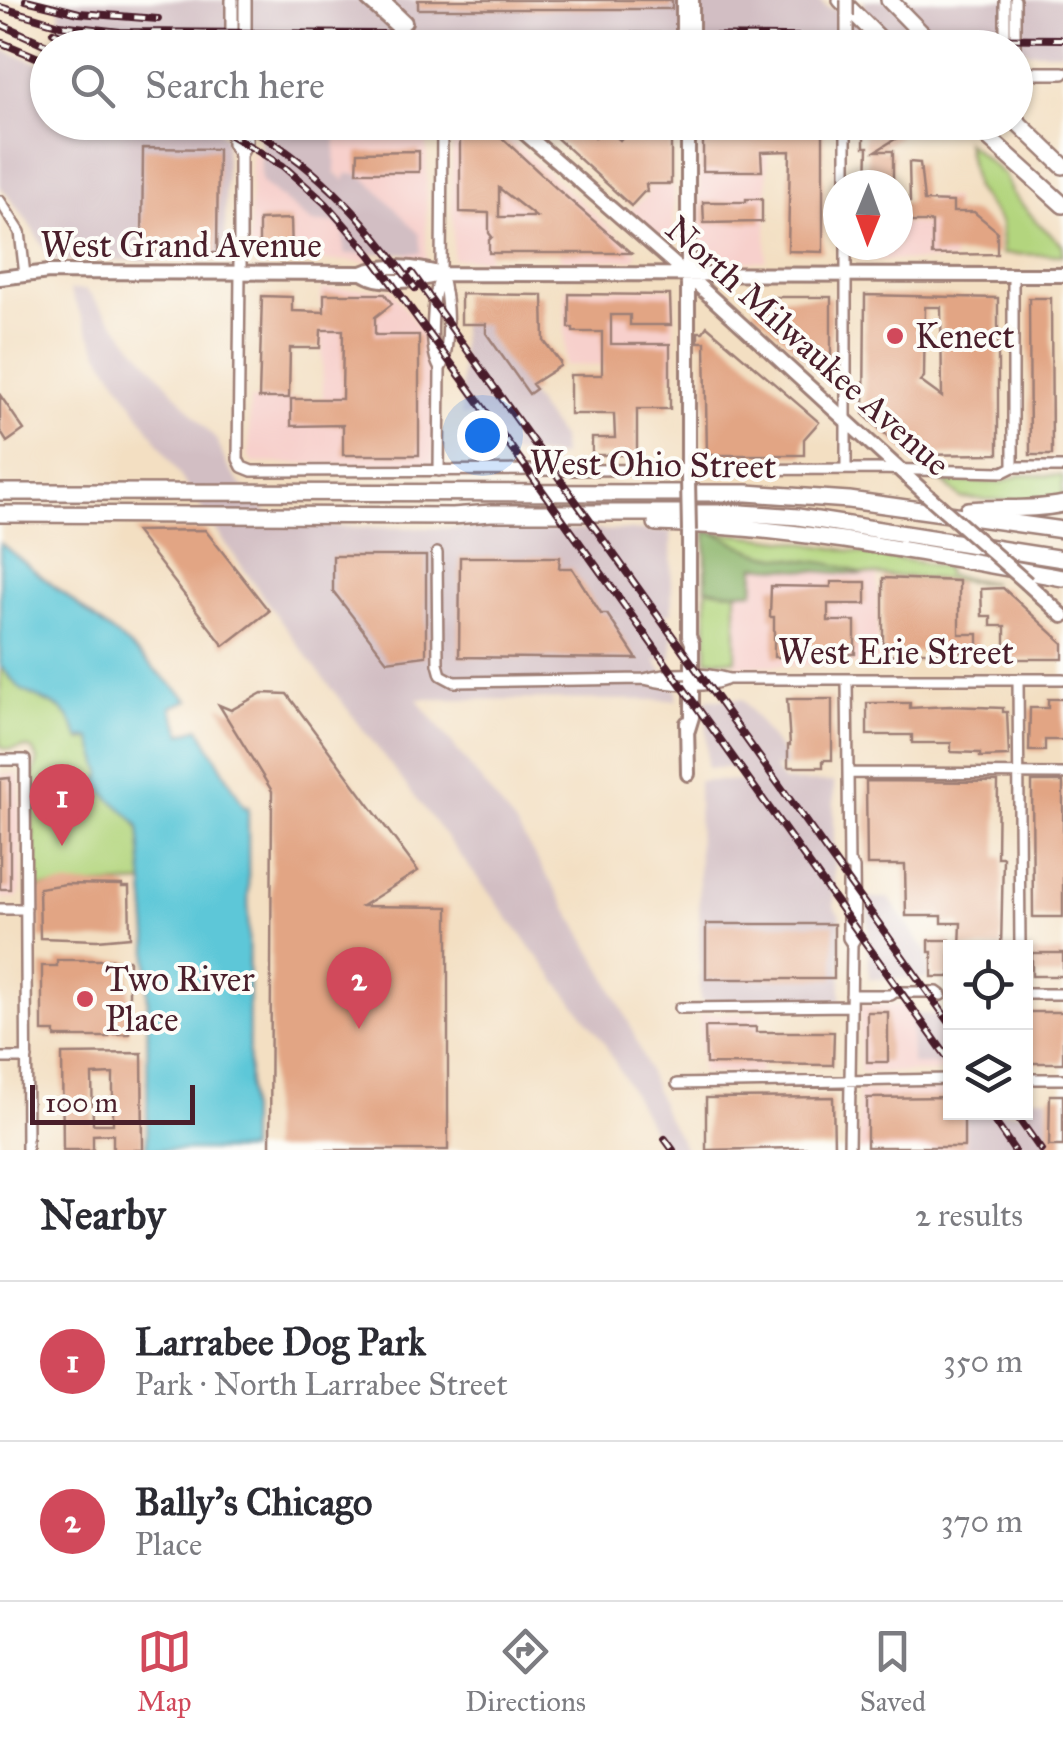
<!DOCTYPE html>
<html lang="en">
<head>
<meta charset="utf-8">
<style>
	:root { --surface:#fff; --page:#f2f2f3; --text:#2b2b33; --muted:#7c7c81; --line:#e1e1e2; --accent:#d1495b }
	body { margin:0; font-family:"IM FELL Great Primer",serif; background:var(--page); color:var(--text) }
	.controls { position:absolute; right:30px; bottom:30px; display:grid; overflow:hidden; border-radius:0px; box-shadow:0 2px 8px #0004 }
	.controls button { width:90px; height:90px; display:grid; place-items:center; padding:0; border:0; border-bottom:2px solid var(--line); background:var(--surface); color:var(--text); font:50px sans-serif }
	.compass { position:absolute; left:823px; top:170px; width:90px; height:90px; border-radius:50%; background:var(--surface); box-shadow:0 2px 8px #0004; rotate:181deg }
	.scale { position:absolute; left:30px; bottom:25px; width:165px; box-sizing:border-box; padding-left:10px; border:5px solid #4a1f2b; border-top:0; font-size:28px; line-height:35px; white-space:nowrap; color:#4a1f2b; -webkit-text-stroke:8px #fdfcf7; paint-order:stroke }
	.you { position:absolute; left:482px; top:435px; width:35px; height:35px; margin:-25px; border:8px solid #fff; border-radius:50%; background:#1a73e8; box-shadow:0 0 0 15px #1a73e833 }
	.badge { display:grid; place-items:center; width:65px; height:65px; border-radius:50%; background:var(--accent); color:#fff; font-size:32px; font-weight:700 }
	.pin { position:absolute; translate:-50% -82px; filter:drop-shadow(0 2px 5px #0008) }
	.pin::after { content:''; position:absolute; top:52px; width:35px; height:30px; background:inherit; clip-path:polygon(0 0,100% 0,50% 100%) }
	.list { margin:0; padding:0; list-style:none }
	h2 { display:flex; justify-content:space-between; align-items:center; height:130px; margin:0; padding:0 40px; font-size:42px }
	h2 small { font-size:32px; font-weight:400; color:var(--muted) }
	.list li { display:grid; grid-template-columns:65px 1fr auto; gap:30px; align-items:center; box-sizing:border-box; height:160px; padding:0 40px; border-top:2px solid var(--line) }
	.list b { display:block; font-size:38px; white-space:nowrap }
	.list p { margin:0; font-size:32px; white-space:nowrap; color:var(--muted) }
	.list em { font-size:32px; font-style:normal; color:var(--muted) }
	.icon { flex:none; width:55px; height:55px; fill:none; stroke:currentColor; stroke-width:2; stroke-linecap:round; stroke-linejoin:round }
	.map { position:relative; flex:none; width:1063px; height:1150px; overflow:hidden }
	.search { position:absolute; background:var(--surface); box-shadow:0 2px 8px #0004; left:30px; right:30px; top:30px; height:110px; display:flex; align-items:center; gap:25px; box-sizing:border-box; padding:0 35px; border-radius:55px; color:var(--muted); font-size:38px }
	.sheet { height:450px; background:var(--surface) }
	nav { display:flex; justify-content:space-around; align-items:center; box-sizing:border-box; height:140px; border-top:2px solid var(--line); background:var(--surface); font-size:28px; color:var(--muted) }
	nav a { display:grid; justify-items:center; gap:5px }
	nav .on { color:var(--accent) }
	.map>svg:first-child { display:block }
</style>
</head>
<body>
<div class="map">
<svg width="1063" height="1150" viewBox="0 0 1063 1150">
	<rect width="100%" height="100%" fill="#fdfcf7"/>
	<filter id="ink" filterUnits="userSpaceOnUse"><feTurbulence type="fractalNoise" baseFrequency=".01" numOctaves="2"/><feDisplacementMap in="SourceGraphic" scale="20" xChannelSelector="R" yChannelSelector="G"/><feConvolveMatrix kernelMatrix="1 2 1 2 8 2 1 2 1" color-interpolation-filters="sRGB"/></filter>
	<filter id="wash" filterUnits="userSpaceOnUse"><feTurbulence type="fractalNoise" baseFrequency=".0048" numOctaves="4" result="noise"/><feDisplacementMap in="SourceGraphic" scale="40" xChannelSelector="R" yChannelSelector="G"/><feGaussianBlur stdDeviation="2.25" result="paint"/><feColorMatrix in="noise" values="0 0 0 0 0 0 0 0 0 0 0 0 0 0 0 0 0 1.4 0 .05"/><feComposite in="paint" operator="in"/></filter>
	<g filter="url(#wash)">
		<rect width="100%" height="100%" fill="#f3dfc2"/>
		<path fill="#f7d0cc" d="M296,123H427L426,262L412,263L405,253H421L335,172Z
			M452,123H492L634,250L637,254L635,258L632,260L560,259L559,213L489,214L488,259H453Z
			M699,123H768L766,261L706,262L699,258Z
			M251,151L260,157L261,182L334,223L344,232L345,254H365L372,263L347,261H250Z
			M648,186H674V242L673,244H666L630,211L648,194Z
			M929,198H954L953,261L858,260V245H898V223L929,224Z
			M670,288L674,294V375H621L620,366L565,365V289Z
			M321,289H391L434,349V465L252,463L249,458L250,399L323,398Z
			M754,566L877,576L878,664L736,666V592L754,591Z
			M0,774H16L19,778L21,892L17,898H0Z
			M860,1005H904L911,1014L913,1064H945L950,1072H860Z
			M700,1014H760V1073H701Z
			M950,1090V1112L966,1113L1001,1147V1150H859L858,1091Z"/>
		<path fill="#d2bec3" d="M50,0H819L827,8L833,9L864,8V0H1063V52H1027V50H1016V48L60,47L59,3Z
			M0,49L47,66L48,122L219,123V132L226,137L225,260L52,261L26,219L0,186Z
			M296,123L299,125L336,126L335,173L345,181L346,174H359L373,185L419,234L421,253L344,254V232L339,228L333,223H312L261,182L260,123Z
			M69,290H85L91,296L217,441L227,466L238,481L280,526L671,531L672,613L663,614L672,626V659H655L677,691V700L417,699L515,824L565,905L606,976L631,1027L665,1114L686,1150H664L603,1041L292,637L213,526L98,351Z
			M461,324H486V334L561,438L562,457L526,454L473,456V420L470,416H461Z
			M706,699H743L786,759V767L774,768L783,782H834V907L840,915L841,1001H700L698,781H743L734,768H707Z
			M867,898H889L928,954V979H869Z
			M911,1014H950V1064H912Z
			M1026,1097H1048L1049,1150H1001V1147H966L965,1113L1026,1112Z"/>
		<path fill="#b3d57e" stroke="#7e7a54" stroke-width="2.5" d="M966,142L1004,175L1011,192L1039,224L1063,245V255L1002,254L1001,223L975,188Z
			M1020,475L1063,476V500L1015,501L961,498L943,482H1002Z
			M706,531L791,541L946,567V575L993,583L755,566L754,591L736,592V660H707Z
			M0,666L16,684L30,694L60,708L70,719L81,741L91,738L103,773L97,784C107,799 121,805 133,818C146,834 143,864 145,883L33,888V777L38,760C30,735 14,757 0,746Z"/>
		<path fill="#8eb66d" stroke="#6c6a4c" stroke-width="2.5" d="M706,531C728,535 741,549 763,554C797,562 832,559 863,575L755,566L754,591C734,592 727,593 706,588Z"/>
		<path fill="#5dc7d8" stroke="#547382" stroke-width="2.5" d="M0,543L130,647L189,700L171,707L182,734L199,728L245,808L248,807L249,1150H147L148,936L139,827C127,809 108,801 97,784L102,773L91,738L87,739L86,737L80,739L70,719L60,708L22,690L0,666Z"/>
		<g id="blocks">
			<path fill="#e2a584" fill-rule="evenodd" d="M418,0H672V9H418Z
				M343,122H419V131H343Z
				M460,122H485L556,188L631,253H489V240L492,237L489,233V213L460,212ZM499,188L536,217H499Z
				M539,122H595V137L605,127L620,140L630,128V122H671V184H646L647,192H644L631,206Z
				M712,122H823V252L788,251L790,151L761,152L762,171H703V131H713Z
				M891,131L892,134L900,136L876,151H893V185H867L868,147H864V132Z
				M143,148L218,149L217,253L142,252Z
				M419,151V172H357L358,152Z
				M909,162L920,163L924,201L953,202V212H974L997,231V254L932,255V222H900V203L910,202Z
				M746,199H762V222L704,223L703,202H746Z
				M291,219L292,254H259V220Z
				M324,294H385L392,304L375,317V335H419V455H343V425L291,426V399H342L343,330H321L320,348H290L289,398H259L262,296L292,297V311L324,312Z
				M461,294L543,295L544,341L560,362V366L532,384L536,389L529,394L486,333V324H461Z
				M569,294L670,295L671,325H630V315H611V344H670V409H637V455H592V438H615L614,414H570V375H602V332H573V328H569Z
				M865,295L998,298V454L909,455L864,415ZM925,307H941L942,397L920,381L924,377Z
				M764,297H831V370H825L822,374L753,310Z
				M1029,298H1051L1052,455H1030Z
				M707,326L819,422L804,439V455H707L705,342H698V332H703Z
				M0,395L24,430L7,442L0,431Z
				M205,530L269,611L224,646L135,531Z
				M333,556H426V656L387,661L333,591Z
				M460,557H560L559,568H572L601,614H607L637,659L459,657Z
				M883,578L959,581V634H978V652H900V655H883Z
				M831,582H866V604H828V621H855V654H840V657H774V617H770L771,586L831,587Z
				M1003,588L1063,643V659H1005V626H991V616H982L981,589Z
				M262,693L287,694L418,871L362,906L448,907V1150H270L272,791L219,705L231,710Z
				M787,699H832V760H823V767H788V745H790Z
				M1048,699H1063V740H1045V751H1029L1030,708H1048Z
				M867,703H910V708L950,706L1003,708V712H1007L1009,756L980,757V753L951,752V743H912V735H867Z
				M10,778V889H0V779Z
				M866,781L998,782L997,857H1003L1001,948H960L961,923H942V916H906L905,865H867Z
				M1032,782H1063V917H1033Z
				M66,884L122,885V887H129L130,937L97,940L40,938L39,888Z
				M706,924H834V979H706Z
				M929,940H950V977H932V952H929Z
				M1032,953H1063V976H1032Z
				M57,960H129V1034H109V1037H55V1032H42V966H57Z
				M867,1012H888V1062H867Z
				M1026,1012H1063V1063H1026Z
				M705,1027H756V1032H834L833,1065L706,1064Z
				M142,1053L143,1150H113V1134L93,1135V1150H63L62,1054ZM113,1074V1124H93L92,1075Z
				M1050,1095H1063V1146H1049Z
				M833,1097L834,1147L706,1150V1098Z
				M950,1097V1112H964V1147H867V1098Z"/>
		</g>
	</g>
	<g filter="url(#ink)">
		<use href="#blocks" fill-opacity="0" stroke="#9e7f76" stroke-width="2.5"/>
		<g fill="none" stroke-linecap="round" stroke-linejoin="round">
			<g stroke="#9e7f76" stroke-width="14">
				<path id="minor" d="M1005,0V48
					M1015,0V48
					M48,66L43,68L48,79
					M846,185V122
					M0,201L20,232L25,275
					M846,245V469
					M240,273L238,459L242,467L252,471L876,469L1003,472L1013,467H1063
					M1013,275V467
					M440,277C432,298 428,350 440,369
					M439,471L440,369C452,349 448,296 441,274L442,122
					M437,553L438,664L441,675L454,682L644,679C668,685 703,689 726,680
					M644,679C670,672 703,672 729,679H1063
					M1018,679L1020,948
					M847,680L849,866
					M0,760H25L27,1150
					M848,773L1063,774
					M848,882V938L852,944
					M0,909H26
					M1026,994H1063
					M851,995H891L895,992H937L941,995
					M680,1008L851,1006
					M0,1058H27
					M1026,1079H1063
					M677,1084L950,1079
					M849,1150L852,944L855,939L854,868L850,863"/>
			</g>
			<g stroke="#9e7f76" stroke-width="16">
				<path id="tertiary" d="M232,0V48
					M245,0V48
					M847,16V48
					M1016,73H1063
					M232,122L233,143L240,155
					M240,273V155L246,144V122"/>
			</g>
			<g stroke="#9e7f76" stroke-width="18">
				<path id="secondary" d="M368,0L421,48
					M382,0L405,22
					M692,0V48
					M683,48V0
					M512,122L687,275L925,493
					M688,122V479
					M362,273C381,286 420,281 441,274
					M0,278L49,272L362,273C384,263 418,267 441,274L1063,275
					M1027,583L1063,616
					M687,723L688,774
					M688,730L692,717V643L689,636V531"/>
			</g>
			<g stroke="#9e7f76" stroke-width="20">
				<path id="motorway" d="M841,0L889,48
					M889,0L936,48
					M1016,121L1063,166
					M971,122L1063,205
					M0,492L747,493L849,500L1063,530
					M968,510C1000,507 1031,511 1063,504
					M0,514L453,516L491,513H742L798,517L1063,559
					M656,523C793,526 929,554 1063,578"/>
			</g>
			<use href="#minor" stroke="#fff" stroke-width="9"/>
			<use href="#tertiary" stroke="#fff" stroke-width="11"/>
			<use href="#secondary" stroke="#fff" stroke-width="12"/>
			<use href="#motorway" stroke="#fff" stroke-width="15"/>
			<g stroke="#4a1f2b" stroke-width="8">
				<path id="rail" d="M26,0L79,13L158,19
					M0,7L60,25L120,32L1063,39
					M0,24L53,48
					M53,32L90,48
					M0,42L48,62
					M209,122L283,166L325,203L370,254L461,377L950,1061
					M256,132C322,170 370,227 415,288
					M412,273L950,1023
					M988,1112L1014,1150
					M1014,1112L1041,1150
					M665,1139L673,1150"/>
			</g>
			<use href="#rail" stroke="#fdfcf7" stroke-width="4" stroke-dasharray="11" stroke-linecap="butt"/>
			<g stroke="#9e7f76" stroke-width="16" stroke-linecap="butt">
				<path id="tertiary-bridge" d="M847,0V16"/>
			</g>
			<g stroke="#9e7f76" stroke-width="18" stroke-linecap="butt">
				<path id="secondary-bridge" d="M688,479L689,531
					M925,493L1027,583"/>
			</g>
			<use href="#tertiary-bridge" stroke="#fff" stroke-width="11"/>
			<use href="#secondary-bridge" stroke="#fff" stroke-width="12"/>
		</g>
	</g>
	<g fill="#d1495b" stroke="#fdfcf7" stroke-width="4">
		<circle cx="895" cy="336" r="10"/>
		<circle cx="85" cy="999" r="10"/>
	</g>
	<g text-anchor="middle" stroke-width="8" stroke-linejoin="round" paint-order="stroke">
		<g font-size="35" fill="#4a1f2b" stroke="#fdfcf7">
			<text x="181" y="257">West Grand Avenue</text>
			<text transform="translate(808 346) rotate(42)" y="12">North Milwaukee Avenue</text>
			<text transform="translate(653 464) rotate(1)" y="12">West Ohio Street</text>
			<text x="896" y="664">West Erie Street</text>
		</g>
		<g font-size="35" fill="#4a1f2b" stroke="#fdfcf7" text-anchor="start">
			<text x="915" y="348">Kenect</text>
			<text x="105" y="991">Two River<tspan x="105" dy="40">Place</tspan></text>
		</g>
	</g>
</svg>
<div class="controls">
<button><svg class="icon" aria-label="locate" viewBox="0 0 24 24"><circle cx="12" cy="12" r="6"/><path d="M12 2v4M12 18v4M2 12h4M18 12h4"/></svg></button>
<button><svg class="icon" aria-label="layers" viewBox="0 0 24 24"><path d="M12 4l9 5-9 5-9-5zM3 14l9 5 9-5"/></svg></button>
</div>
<svg class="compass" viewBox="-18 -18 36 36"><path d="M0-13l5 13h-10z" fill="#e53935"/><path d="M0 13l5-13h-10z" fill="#7c7c81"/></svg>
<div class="scale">100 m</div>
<div class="you"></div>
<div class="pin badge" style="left:62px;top:846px">1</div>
<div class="pin badge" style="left:359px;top:1029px">2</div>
<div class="search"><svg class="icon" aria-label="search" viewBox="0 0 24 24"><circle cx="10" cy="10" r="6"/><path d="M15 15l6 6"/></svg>Search here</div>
</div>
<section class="sheet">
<h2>Nearby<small>2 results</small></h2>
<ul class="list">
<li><span class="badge">1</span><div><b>Larrabee Dog Park</b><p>Park · North Larrabee Street</p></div><em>350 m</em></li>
<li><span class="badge">2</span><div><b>Bally's Chicago</b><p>Place</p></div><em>370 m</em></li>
</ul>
</section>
<nav>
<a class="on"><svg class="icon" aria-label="map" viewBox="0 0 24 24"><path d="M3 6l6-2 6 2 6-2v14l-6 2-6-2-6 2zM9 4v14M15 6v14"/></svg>Map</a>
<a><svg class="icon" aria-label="directions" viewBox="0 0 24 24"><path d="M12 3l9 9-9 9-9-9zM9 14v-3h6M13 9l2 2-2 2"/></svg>Directions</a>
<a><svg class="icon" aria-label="saved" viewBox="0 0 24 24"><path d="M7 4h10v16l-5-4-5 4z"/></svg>Saved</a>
</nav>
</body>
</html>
